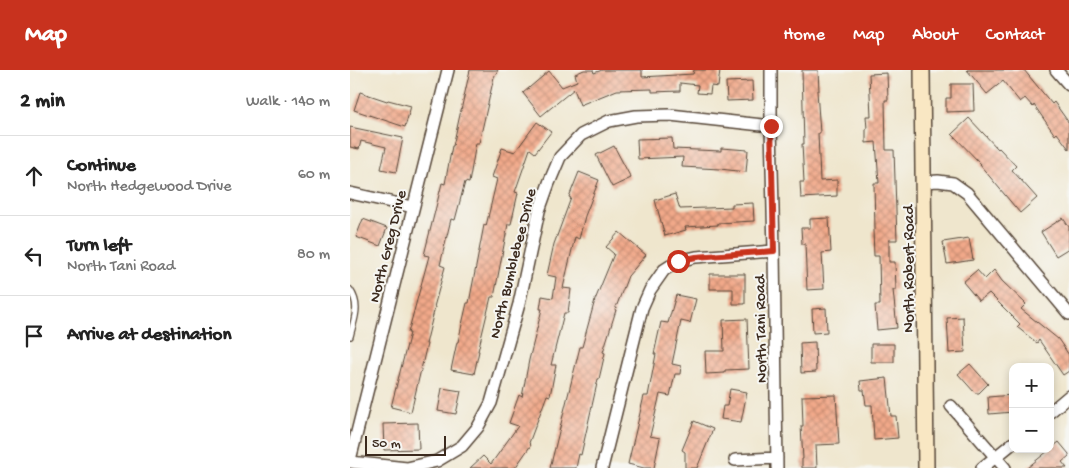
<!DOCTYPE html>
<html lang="en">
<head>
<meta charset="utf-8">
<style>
	:root { --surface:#fff; --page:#f6f6f6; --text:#222; --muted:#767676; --line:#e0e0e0; --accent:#c8321e }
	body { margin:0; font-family:"Gochi Hand",sans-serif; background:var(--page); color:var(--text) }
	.controls { position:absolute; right:15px; bottom:15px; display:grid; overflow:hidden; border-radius:10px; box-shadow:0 2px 8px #0003 }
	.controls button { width:45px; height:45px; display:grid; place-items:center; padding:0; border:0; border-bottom:1px solid var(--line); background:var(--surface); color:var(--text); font:25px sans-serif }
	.scale { position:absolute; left:15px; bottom:12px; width:81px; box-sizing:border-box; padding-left:5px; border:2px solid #3b2a1e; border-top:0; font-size:14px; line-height:18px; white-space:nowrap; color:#3b2a1e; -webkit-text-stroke:4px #f6f6f2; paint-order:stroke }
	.stop { position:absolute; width:15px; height:15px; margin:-11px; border:4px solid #c8321e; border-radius:50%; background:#fff }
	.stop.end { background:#c8321e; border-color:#fff; box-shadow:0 1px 5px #0008 }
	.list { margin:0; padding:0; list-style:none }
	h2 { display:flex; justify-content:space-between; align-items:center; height:65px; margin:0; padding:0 20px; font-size:21px }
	h2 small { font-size:16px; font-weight:400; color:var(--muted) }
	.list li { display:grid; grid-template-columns:32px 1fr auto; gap:15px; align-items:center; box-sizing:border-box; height:80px; padding:0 20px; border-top:1px solid var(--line) }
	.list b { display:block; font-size:19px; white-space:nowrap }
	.list p { margin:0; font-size:16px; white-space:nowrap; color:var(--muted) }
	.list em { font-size:16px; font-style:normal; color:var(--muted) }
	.icon { flex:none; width:28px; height:28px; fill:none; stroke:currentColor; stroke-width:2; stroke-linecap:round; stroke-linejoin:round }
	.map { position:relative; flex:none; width:719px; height:398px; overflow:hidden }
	header { display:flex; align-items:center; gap:30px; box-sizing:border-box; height:70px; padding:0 25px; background:var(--accent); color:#fff }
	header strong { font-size:24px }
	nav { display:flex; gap:28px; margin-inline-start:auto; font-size:18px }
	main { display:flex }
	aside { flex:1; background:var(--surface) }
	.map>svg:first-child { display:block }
</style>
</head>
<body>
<header>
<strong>Map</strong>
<nav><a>Home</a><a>Map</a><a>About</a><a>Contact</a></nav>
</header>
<main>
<aside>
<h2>2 min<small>Walk · 140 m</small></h2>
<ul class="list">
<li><svg class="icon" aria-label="ahead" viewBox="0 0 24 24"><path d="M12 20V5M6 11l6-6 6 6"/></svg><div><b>Continue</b><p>North Hedgewood Drive</p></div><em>60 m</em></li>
<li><svg class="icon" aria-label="left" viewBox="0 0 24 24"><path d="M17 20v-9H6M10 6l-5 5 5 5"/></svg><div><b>Turn left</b><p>North Tani Road</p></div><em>80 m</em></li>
<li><svg class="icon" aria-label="arrive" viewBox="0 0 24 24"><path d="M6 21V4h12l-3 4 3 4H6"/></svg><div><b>Arrive at destination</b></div></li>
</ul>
</aside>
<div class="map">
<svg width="719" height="398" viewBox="0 0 719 398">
	<defs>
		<pattern id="building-cross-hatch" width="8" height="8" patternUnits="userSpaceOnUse" patternTransform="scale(1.25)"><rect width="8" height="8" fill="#f2a98a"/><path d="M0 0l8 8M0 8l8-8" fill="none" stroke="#c58a70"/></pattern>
	</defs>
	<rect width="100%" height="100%" fill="#f6f6f2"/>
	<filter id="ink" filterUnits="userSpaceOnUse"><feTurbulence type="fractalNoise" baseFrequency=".02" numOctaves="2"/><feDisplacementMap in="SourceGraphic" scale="10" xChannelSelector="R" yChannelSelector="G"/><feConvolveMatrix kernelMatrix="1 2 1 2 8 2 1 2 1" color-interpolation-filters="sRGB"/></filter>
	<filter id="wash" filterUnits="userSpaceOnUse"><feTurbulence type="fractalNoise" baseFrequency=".0096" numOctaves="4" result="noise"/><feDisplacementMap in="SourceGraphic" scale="20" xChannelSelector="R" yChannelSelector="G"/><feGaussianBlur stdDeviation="1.12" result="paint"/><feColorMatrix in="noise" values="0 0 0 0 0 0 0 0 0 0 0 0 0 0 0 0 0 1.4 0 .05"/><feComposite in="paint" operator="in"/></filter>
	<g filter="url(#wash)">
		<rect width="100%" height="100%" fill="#efe6cd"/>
		<g id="blocks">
			<path fill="url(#building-cross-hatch)" d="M120,0H148L144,7L129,73H126L119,113L115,112L105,150L101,149L90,195L95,197L84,237H85L76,274H77L61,342L41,337L60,263H58L79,186L74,185L92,113L95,114L102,76H103Z
				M234,0H243L244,3L252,0H292V7L343,4L344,0H370L368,17L361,16L360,24L347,23L348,15L330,13V21L302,22V19L267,20L230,35L224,19L191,46L173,23L199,1L212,17L227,11L225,4Z
				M452,0H468L469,21H467L470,63H468L470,111L487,110V126L451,128L450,112H454L452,74H454Z
				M617,0H674L702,34L704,32L719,53V79L707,63L705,65L684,35L683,37L675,28L670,32L653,11L637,24Z
				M537,3L538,30H535L536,80H544L547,170H539V192H545L546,220H543L547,258L527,260L525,235H530L529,186H524L523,160H525L524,113H529L526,72L516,73V59H517L516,46H521L519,4Z
				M402,11L403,30L377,31L376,12Z
				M601,14H623L624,41L596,42V28H601Z
				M10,22L37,31L38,30L61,36L55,57L4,40Z
				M619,48L648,79L649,78L666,96L662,100L687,128L670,143L630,95L631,94L602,64Z
				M187,52L201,62L185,83L180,79L165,122L168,123L161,154H158L144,227H141L128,281H129L124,304L101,300L107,272H108L117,233H119L134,155L136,156L147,109L142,107L152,78L165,82Z
				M0,57L53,68L46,102L31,99L36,77L11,71L9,79L0,77Z
				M322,68L323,79L371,81V78L398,80L396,102L370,99L332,97L333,87L288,89L287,69Z
				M264,76L281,108L262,117L246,85Z
				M229,102L249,110L235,146L229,169L225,167L213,218L221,219L218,243H214L201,295H206L200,326L197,325L179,373L181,375L165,398H120L133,386L141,394L168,356L159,353L169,325L172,327L179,290L192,239H190L192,226L203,228L206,207L197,205L204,174L221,128L219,127Z
				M325,124L330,139L382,137V134L403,133L404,151L368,153V155L335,157L336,160L315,166L305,130Z
				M479,148L481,182L472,183L474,219L457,220L455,174H452L451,158H460V149Z
				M713,148L719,157V178L706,186L691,162Z
				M13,149L37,158L30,176L6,167Z
				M269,162L296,185L278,206L265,240H266L253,282L255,283L249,309H248L231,385L229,384L226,398H200L230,277H232L245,230L264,184L256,177Z
				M619,168L623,190L597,194L593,172Z
				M627,200L635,209L644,200L652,211L676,234L671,239L708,269L719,285V301L713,305L689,270L687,273L667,257L670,254L639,223L629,231L613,212Z
				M360,204H395V234H383V219H360Z
				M326,225L346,229L340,253L331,251L322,294L331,296L330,304H325L320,326L310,324L300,366L310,368L304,398H294L278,394L294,326H298L306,284H304L311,252L318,253Z
				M476,238L477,262L463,263L462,239Z
				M613,247L615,282L599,283L597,248Z
				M397,249L399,299L375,300V303L356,304L355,281H374L373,250Z
				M465,272L466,302L451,303L450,273Z
				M521,274H544V292H521Z
				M620,294L638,314L629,323H625L608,304Z
				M537,308L541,346H546L548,368L524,370L522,335H516L514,320H511L510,311Z
				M92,318L111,321L106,344L88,341Z
				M380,319L397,322L391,352L371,349L373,336H377Z
				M486,325L489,374L466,375L467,398H452V389H453L451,356H453L452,326Z
				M663,325V342L639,344L638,327Z
				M344,351L363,359L347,398H335V382L332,380Z
				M68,353L69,379L34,380L33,354Z
				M709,372L719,384V386L712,392L717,398H677Z"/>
		</g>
	</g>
	<g filter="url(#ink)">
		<use href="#blocks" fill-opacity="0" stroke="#564638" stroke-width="1"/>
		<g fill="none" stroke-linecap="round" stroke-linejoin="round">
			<g stroke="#564638" stroke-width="8">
				<path id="service" d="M0,220C11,236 4,249 0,266"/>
			</g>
			<g stroke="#564638" stroke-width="14">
				<path id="minor" d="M421,0V56L424,181L427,398
					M706,0L719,15
					M574,112L588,111L603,113L617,123L719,244
					M0,123L63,137
					M601,336L655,398
					M700,342L719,326
					M0,390L98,0
					M385,390L427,388
					M0,392L57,398L87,391L112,376L128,357L141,333L169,234L189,141L199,113L210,87L231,65L259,51L286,46L320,45L421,56
					M252,398L292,238L300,220L314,200L328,191L346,187L424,181
					M632,398L663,373"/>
			</g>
			<g stroke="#564638" stroke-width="18">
				<path id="secondary" d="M572,0L576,398"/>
			</g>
			<use href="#service" stroke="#fff" stroke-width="5.5"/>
			<use href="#minor" stroke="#fff" stroke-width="11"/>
			<use href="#secondary" stroke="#f9e7c3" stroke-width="15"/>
		</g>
	</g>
	<g fill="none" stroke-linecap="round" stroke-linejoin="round" filter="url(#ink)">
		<path stroke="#c8321e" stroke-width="6" d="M328,191L346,187L424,181L421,56"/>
	</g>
	<g text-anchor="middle" stroke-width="4" stroke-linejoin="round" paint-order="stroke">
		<g font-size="16" fill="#3b2a1e" stroke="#f6f6f2">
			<text transform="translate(36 176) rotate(-76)" y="6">North Greg Drive</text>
			<text transform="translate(161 193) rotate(-76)" y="6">North Bumblebee Drive</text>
			<text transform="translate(557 199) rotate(-90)" y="6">North Robert Road</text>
			<text transform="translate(409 259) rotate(-91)" y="6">North Tani Road</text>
		</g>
	</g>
</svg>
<div class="controls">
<button>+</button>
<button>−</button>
</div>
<div class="scale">50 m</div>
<div class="stop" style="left:328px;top:191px"></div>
<div class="stop end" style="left:421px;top:56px"></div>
</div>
</main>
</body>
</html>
